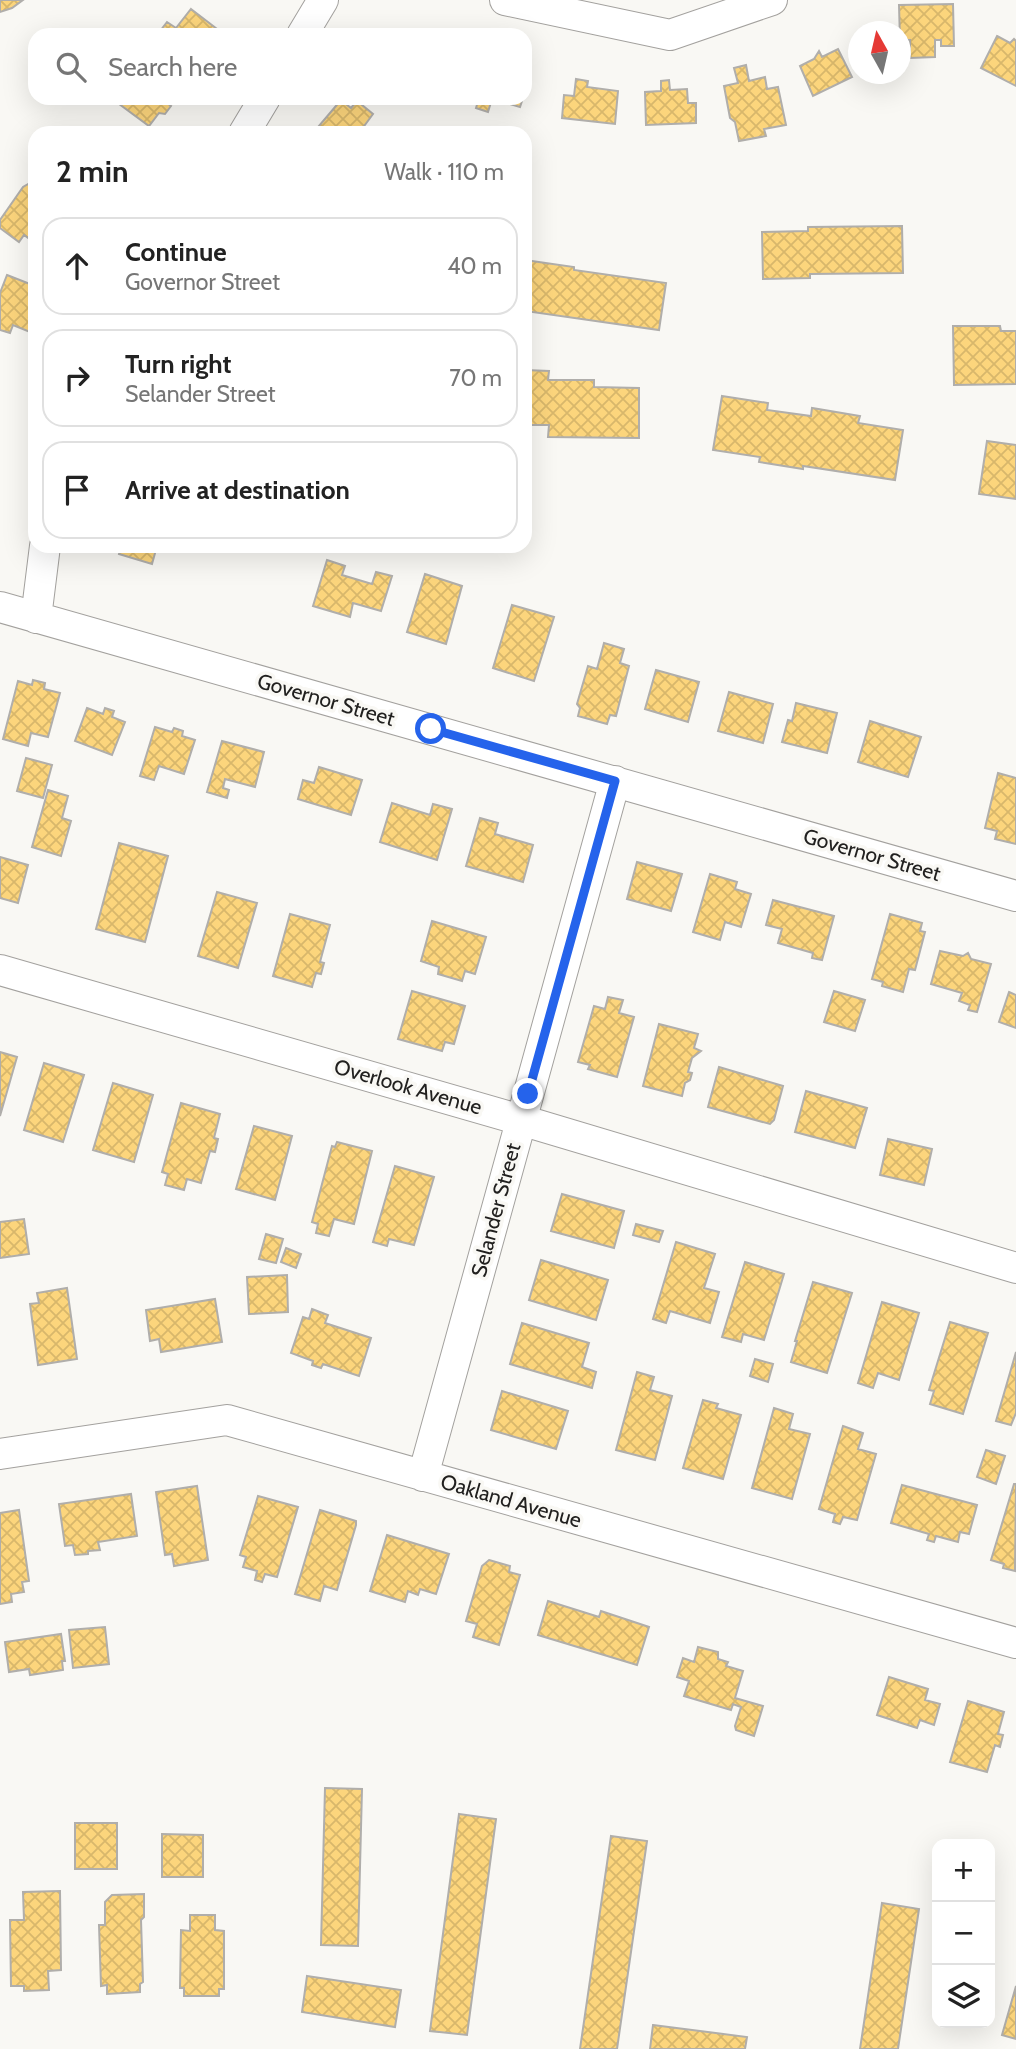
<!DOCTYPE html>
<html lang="en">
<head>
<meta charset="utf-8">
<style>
	:root { --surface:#fff; --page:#f2f2f2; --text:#222; --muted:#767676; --line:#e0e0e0 }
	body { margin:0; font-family:Cabin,sans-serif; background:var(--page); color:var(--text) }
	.controls { position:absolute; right:21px; bottom:21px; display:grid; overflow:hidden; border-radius:14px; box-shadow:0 7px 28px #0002 }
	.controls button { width:63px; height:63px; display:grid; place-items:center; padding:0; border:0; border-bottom:2px solid var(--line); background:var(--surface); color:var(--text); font:35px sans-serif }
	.compass { position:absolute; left:848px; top:21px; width:63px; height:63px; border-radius:50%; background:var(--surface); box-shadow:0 7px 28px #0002; rotate:352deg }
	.stop { position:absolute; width:21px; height:21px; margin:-16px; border:5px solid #2563eb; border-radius:50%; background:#fff }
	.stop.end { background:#2563eb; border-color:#fff; box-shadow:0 2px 7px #0008 }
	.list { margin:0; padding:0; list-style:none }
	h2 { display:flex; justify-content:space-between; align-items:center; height:91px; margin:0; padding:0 28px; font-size:30px }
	h2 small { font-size:23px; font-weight:400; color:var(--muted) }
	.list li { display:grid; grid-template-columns:46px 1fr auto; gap:21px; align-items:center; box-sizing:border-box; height:98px; margin:0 14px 14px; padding:0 14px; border:2px solid var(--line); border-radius:21px }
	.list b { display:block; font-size:26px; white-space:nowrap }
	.list p { margin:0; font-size:23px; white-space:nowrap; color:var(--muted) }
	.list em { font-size:23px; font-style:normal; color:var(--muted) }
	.icon { flex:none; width:38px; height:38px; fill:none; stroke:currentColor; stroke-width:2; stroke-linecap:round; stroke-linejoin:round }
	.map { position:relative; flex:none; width:1016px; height:2049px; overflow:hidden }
	.search { position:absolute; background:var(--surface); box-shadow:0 7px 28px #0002; left:28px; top:28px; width:504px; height:77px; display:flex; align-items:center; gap:18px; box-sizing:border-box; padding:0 24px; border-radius:21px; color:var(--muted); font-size:26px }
	.panel { position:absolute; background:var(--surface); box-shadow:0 7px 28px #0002; left:28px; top:126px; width:504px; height:427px; border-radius:21px }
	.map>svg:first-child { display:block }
</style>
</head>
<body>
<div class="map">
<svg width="1016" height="2049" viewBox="0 0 1016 2049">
	<defs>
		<pattern id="building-cross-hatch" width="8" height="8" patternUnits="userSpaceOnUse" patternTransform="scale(1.75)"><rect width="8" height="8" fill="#fcd57c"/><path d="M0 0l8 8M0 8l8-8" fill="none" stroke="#d8b76b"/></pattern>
	</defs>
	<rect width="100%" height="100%" fill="#f9f8f4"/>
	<path fill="url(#building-cross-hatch)" stroke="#b0aeab" stroke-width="2" d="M0,0H23L12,8L0,12Z
		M953,4L954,46H941V40H935V57L910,58V40H900L899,5Z
		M191,9L217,29L213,35H157L167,22L176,28Z
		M430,29L431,35H388L387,33Z
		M997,36L1010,43L1014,39L1016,41V86L981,68Z
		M838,49L852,77L813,96L800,66L814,59L819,51L822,57Z
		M746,65L749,81L765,77L767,89L778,87L786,125L764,129L766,136L739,141L735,122L730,118L724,86L738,83L734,68Z
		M576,79L588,81L587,87L618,91L615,124L562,118L564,95L574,96Z
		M669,80L670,90L687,89L688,103H696V123L646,125L645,92L661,91V81Z
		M111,98H171L167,103L171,106L165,114L159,113L149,126Z
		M479,98H523L520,107L492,99L488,112L476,108Z
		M341,100L351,108L357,101L373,114L359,133H313Z
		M30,183L35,187V243L24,235L19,242L0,228V220L23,187Z
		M902,226L903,273L810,274V278L763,279L762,232L808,231V227Z
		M525,260L574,267V270L666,283L659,330L525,311Z
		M7,275L35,286V300L29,317L35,319V334L13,325L10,333L0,330V293Z
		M953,326H1000L1001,331H1016V384L954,385Z
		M525,370L549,371L548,380H594V387L639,388V438L548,437L549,425H525Z
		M722,396L768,403L767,410L811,416L812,408L860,416L858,423L903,430L895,480L803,466V469L759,462L760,457L713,450Z
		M987,441L1016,445V499L979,494Z
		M121,546H157L152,564L119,554Z
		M327,560L345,566L342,575L372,584L376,572L392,576L381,611L353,603L350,617L313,606Z
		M425,574L462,586L446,644L407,632Z
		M512,605L554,617L534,681L493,668Z
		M604,643L624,649L620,663L629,666L616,716L610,715L607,724L578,716L580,708L577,704L588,666L597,669Z
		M656,670L699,682L688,722L645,709Z
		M33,680L45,683L44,689L60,693L48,737L31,733L28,746L3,739L18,681L32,685Z
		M729,692L773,704L763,743L718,731Z
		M796,703L837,713L827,753L782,742L788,720L792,721Z
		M87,708L103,714L105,708L114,711L112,717L125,722L112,755L75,741Z
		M870,721L921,737L908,777L858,762Z
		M155,727L172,732L174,728L183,731L182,736L195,740L184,774L159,766L154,780L140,776Z
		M222,741L264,752L255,787L225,779L223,788L229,790L227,798L207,792Z
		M26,758L52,765L43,798L17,791Z
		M319,767L362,780L351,815L298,799L303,780L314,783Z
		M998,773L1016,778V844L995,839L997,831L985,828Z
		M48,790L68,796L62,818L71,821L61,856L32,847Z
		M392,803L430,815L433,804L452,809L437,860L380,842Z
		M480,818L498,823L495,834L533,845L523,882L466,866Z
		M119,843L168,856L145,942L96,929Z
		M0,857L28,865L18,903L0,898Z
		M637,862L682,874L671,911L627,899Z
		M710,874L737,882L735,889L751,894L741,927L725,922L720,940L693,932Z
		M217,892L257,903L238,968L198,956Z
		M773,900L834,916L822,960L812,958L813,953L778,943L782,929L766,925Z
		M290,914L330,925L320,962L324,963L321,974L316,973L312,987L273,976Z
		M890,914L922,923L920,931L925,932L915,970L909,969L903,992L882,986L883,982L872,979Z
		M432,921L486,937L475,974L465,971L462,981L438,974L439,967L421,961Z
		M940,951L963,956L968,953L971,959L991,964L977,1012L968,1010L970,1005L959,1001L962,993L931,984Z
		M412,991L465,1006L454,1044L445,1042L442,1051L398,1039Z
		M834,991L865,1000L855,1031L824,1022Z
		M1009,992L1016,995V1028L999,1022Z
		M608,997L623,1000L619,1013L634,1017L617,1077L588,1069L590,1065L578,1062L594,1006L605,1009Z
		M659,1024L698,1034L694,1048L701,1051L692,1058L688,1072L692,1073L690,1080L685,1083L682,1096L643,1086Z
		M0,1052L17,1057L0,1116Z
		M44,1063L84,1075L63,1142L24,1130Z
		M719,1067L783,1086L774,1120L770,1124L708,1107Z
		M113,1083L153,1095L134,1162L93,1150Z
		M806,1091L867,1108L855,1148L795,1132Z
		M181,1103L220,1114L214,1138L218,1139L215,1152L210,1151L201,1183L187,1179L184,1190L165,1185L168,1174L162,1172Z
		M254,1126L292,1136L275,1200L236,1189Z
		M888,1139L932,1149L924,1185L880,1175Z
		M337,1142L372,1151L354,1224L334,1219L329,1236L316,1233L318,1224L312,1222L332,1146L335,1147Z
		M395,1166L434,1177L414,1245L389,1239L387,1246L373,1242Z
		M562,1194L624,1211L614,1248L551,1231Z
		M24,1219L29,1254L0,1258V1222Z
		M636,1224L663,1231L659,1242L633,1235Z
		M266,1234L283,1239L276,1263L259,1259Z
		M676,1242L715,1254L704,1288L719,1292L710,1323L670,1311L666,1323L653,1319Z
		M286,1248L301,1254L296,1268L281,1262Z
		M541,1260L608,1280L596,1320L529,1300Z
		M745,1262L784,1274L764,1340L743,1334L741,1342L722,1337Z
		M287,1275L288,1312L249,1314L247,1277Z
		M813,1282L852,1293L827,1373L791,1362L797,1341H795Z
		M67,1288L77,1359L38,1365L30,1304L39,1303L37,1293Z
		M215,1299L222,1342L161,1352L159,1339L150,1341L146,1310Z
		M882,1302L919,1313L899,1380L878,1373L873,1388L858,1383Z
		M312,1309L328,1315L325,1323L371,1338L359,1376L323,1364L321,1368L312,1365L313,1361L291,1353L303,1317L309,1319Z
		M950,1322L988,1333L963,1414L930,1404L934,1391L929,1390Z
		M522,1323L589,1343L582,1367L596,1372L592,1388L510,1364Z
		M1016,1352V1413L1011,1425L996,1421Z
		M755,1359L773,1364L768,1382L750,1376Z
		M637,1372L654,1377L650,1390L672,1396L655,1460L616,1450Z
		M502,1391L568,1411L556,1449L491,1430Z
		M703,1400L718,1404L716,1408L741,1415L723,1479L683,1468Z
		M774,1408L793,1414L789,1429L810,1434L792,1499L752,1488Z
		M843,1426L863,1433L858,1449L876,1454L857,1520L843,1517L840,1524L833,1522L835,1514L819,1509Z
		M986,1450L1005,1456L996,1484L977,1477Z
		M1014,1484H1016L1015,1571L1003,1568L1004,1564L991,1560Z
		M902,1485L977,1505L969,1534L960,1532L958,1542L936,1536L934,1542L927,1540L929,1534L891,1523Z
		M197,1486L208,1560L174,1566L172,1554L165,1555L156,1492Z
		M131,1494L137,1536L98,1542L100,1550L88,1551V1554L75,1555L73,1545L65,1546L59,1504Z
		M258,1496L298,1507L277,1577L265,1574L262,1582L255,1580L257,1571L243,1567L246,1557L240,1555Z
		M19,1510L29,1581L22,1582L24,1592L11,1594L12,1602L0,1604V1513Z
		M320,1510L356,1521V1525L337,1590L324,1586L320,1601L295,1594Z
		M387,1535L449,1554L436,1594L420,1589L418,1595L408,1591L405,1602L370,1591Z
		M489,1560L510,1566L509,1572L520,1575L499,1645L473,1637L477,1624L466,1621L482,1566Z
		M548,1601L599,1617L601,1611L649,1627L637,1665L538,1635Z
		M105,1627L109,1664L73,1668L69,1630Z
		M61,1634L65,1661H62L63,1670L30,1675L29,1669L9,1672L5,1642Z
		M698,1647L718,1652V1659L728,1662L726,1666L743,1671L735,1698L763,1706L754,1736L736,1730L735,1726L741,1707L733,1704L731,1710L684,1696L689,1681L677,1677L683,1658L694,1662Z
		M889,1677L928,1689L925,1700L940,1704L934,1725L920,1720L917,1728L877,1715Z
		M968,1701L1004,1712L998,1734L1003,1735L1000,1747L995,1745L987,1772L950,1762Z
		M325,1788L362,1789L358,1946L321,1945Z
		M459,1814L496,1819L467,2035L430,2031Z
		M75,1823H117V1869H75Z
		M162,1834L203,1835V1877H162Z
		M611,1836L647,1841L617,2049H580Z
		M60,1891L61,1970L48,1971L49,1990L24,1991V1986H11L10,1920H24L23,1892Z
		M144,1894V1917L141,1920L143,1982L140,1984V1992L107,1994V1985L101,1986L99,1925H105V1902L112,1895Z
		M882,1903L919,1909L898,2049H860Z
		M190,1915H215V1930L224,1931V1989H219V1996H184V1988H180L181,1930L190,1931Z
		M307,1976L401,1990L395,2027L302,2012Z
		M1016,1986V2039L1002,2035Z
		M653,2025L747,2037L745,2049H650Z"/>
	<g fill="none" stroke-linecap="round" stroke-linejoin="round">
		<g stroke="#a3a19e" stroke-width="32">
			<path id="minor" d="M505,0L670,35L772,0
				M302,35L323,0
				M244,133L265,98
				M0,607L1016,896
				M36,618L45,546
				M0,970L521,1120L1016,1268
				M0,1454L227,1420L1016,1643
				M423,1476L615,781"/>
		</g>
		<use href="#minor" stroke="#fff" stroke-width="30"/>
	</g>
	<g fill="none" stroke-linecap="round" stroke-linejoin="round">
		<path stroke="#2563eb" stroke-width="9" d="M431,729L615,781L528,1094"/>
	</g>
	<g text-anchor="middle" stroke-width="7" stroke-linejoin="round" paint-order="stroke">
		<g font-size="21" fill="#21201f" stroke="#f9f8f4">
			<text transform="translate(326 700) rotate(16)" y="7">Governor Street</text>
			<text transform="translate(872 855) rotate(16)" y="7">Governor Street</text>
			<text transform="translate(408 1087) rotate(16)" y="7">Overlook Avenue</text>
			<text transform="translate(496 1210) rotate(-75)" y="7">Selander Street</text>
			<text transform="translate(511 1501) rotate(16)" y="7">Oakland Avenue</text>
		</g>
	</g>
</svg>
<div class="controls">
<button>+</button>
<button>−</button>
<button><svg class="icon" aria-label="layers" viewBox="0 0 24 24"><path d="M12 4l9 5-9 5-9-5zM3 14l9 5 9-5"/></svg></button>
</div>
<svg class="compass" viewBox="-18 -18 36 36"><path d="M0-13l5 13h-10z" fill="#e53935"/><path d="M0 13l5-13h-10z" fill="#767676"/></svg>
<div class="stop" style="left:431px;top:729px"></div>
<div class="stop end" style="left:528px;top:1094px"></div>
<div class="search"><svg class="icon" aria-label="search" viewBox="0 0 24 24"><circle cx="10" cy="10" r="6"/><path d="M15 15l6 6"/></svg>Search here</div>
<section class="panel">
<h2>2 min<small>Walk · 110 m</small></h2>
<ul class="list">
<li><svg class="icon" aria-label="ahead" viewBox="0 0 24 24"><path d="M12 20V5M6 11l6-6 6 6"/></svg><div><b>Continue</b><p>Governor Street</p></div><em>40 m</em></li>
<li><svg class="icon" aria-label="right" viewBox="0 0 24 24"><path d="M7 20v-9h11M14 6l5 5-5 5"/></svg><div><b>Turn right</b><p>Selander Street</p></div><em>70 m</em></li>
<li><svg class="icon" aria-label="arrive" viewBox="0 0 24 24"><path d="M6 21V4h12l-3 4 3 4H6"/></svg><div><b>Arrive at destination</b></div></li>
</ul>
</section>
</div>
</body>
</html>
